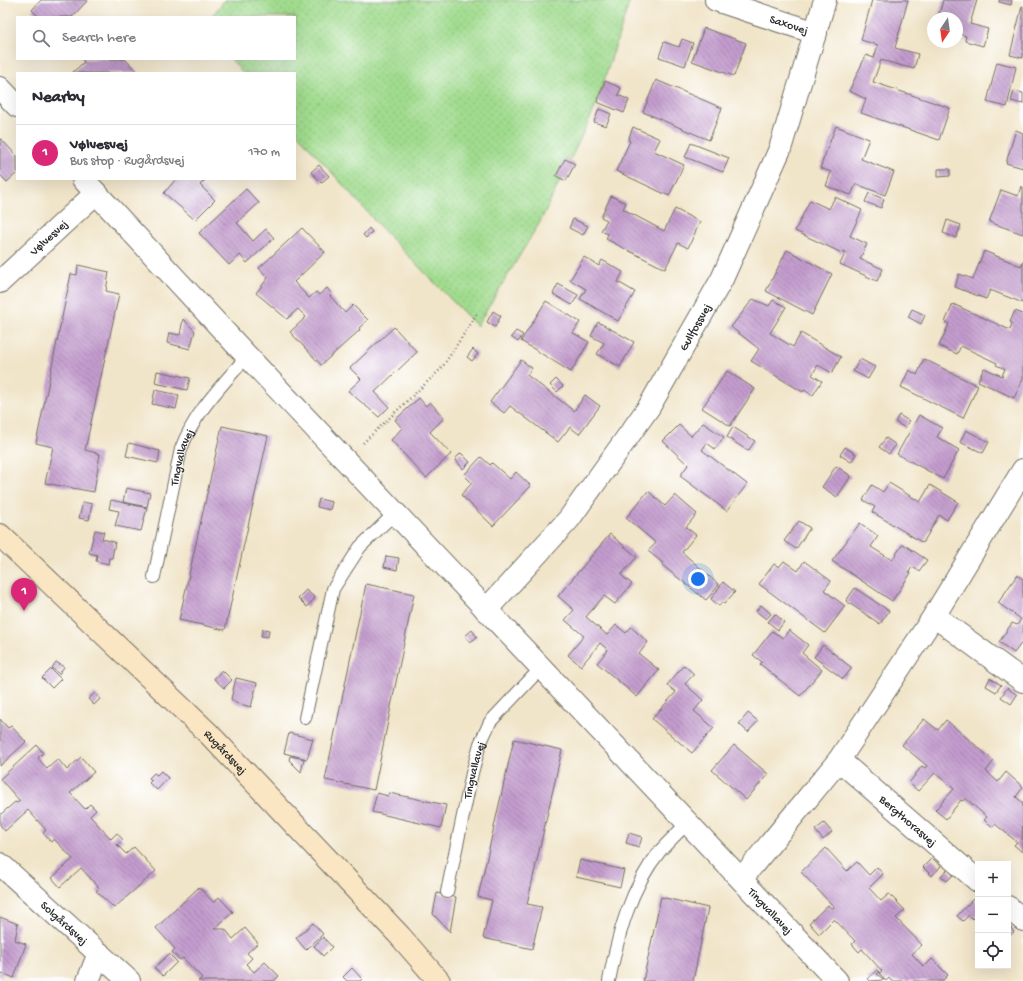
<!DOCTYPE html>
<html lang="en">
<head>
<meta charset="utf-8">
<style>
	:root { --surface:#fff; --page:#f7f7f7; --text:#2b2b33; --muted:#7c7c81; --line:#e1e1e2; --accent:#db2777 }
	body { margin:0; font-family:"Gochi Hand",sans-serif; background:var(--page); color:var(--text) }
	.controls { position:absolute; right:12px; bottom:12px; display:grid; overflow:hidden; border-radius:0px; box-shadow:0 4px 16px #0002 }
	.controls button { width:36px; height:36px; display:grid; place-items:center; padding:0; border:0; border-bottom:1px solid var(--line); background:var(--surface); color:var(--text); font:20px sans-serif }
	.compass { position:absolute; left:927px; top:12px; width:36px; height:36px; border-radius:50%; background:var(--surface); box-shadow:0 4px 16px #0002; rotate:193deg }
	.you { position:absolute; left:698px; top:579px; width:14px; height:14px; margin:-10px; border:3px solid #fff; border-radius:50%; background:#1a73e8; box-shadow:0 0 0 6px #1a73e833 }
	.badge { display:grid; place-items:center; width:26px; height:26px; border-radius:50%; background:var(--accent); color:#fff; font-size:13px; font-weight:700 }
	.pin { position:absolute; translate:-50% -33px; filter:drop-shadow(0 1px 2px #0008) }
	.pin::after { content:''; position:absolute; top:21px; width:14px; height:12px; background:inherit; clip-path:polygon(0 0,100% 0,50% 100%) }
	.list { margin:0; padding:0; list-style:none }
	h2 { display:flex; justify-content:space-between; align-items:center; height:52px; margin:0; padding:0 16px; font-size:17px }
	h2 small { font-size:13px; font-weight:400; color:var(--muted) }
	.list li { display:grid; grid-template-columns:26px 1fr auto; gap:12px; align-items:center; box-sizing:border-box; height:56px; padding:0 16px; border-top:1px solid var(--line) }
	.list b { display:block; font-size:15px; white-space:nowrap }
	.list p { margin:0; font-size:13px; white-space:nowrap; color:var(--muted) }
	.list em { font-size:13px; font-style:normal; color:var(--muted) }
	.icon { flex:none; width:22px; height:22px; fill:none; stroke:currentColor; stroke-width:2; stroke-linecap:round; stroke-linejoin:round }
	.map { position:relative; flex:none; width:1023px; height:981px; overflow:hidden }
	.search { position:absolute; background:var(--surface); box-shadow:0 4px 16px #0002; left:16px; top:16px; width:280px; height:44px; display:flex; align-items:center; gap:10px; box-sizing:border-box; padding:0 14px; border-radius:0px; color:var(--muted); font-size:15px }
	.panel { position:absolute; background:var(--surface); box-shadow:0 4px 16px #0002; left:16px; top:72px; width:280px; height:108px; border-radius:0px }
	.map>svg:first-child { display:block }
</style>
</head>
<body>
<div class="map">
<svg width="1023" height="981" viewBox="0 0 1023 981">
	<defs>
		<pattern id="park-dots" width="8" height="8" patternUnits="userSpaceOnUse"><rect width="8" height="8" fill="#a0db8e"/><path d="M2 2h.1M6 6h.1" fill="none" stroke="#8abc7b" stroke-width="1.8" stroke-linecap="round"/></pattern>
		<pattern id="building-back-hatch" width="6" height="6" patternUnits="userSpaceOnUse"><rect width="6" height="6" fill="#c39ccd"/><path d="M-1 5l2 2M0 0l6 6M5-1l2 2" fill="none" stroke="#9f7fa7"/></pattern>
	</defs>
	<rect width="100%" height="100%" fill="#fff"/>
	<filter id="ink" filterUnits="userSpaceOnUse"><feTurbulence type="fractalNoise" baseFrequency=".025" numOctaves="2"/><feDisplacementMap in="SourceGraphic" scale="8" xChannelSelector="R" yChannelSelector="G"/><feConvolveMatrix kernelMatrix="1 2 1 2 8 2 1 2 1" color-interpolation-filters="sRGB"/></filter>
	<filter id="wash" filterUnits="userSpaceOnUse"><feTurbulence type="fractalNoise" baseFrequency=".012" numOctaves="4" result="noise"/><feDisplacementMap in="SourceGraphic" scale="16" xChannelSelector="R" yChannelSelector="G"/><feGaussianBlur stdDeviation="0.9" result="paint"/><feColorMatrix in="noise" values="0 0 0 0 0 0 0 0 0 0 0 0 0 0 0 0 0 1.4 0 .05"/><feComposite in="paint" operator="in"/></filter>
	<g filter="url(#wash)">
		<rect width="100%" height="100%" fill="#f1e5c9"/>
		<path fill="url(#park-dots)" stroke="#66835c" d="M225,0H630L596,106L540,222L477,326L385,232L295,131V73H243L231,59H295V17H211Z"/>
		<g id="blocks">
			<path fill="url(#building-back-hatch)" d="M41,0H88L72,17H39L32,10Z
				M872,0H908L895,48L918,54L914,69L881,60L873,82L950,108L939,140L861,113L866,99L849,91L866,55L874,58L878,45L861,40Z
				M943,0H977L970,24L988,29L983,46L965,41L966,36L957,33V18H938Z
				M999,0H1012L1011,5L999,2Z
				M1022,6H1023V58L1010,55Z
				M704,28L746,43L734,76L692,61Z
				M682,39L693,43L685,66L659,57L664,42L679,47Z
				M82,59H125L138,73H72L84,62Z
				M997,62L1016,67L1007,107L987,102Z
				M656,80L722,108L709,140L643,112Z
				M605,81L621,88L618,95L629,100L624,113L597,102Z
				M1014,91L1023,93V104L1011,101Z
				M599,109L611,114L606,126L594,122Z
				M836,126L869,139L861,159L894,172L885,195L856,184L851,195L826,186L831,172L820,168Z
				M633,127L660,139L654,151L684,165L669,196L616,171L630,141L628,140Z
				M1016,130L1023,133V168L1006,163Z
				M0,138L17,156V173L7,182L0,175Z
				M691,143L729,158L723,172L685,157Z
				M565,159L575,164L566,181L556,176Z
				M319,165L329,176L321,183L311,172Z
				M938,169H950V176L938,177Z
				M176,179H206L200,185L215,200L195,220L164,193Z
				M1021,186L1023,187V234L989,222L1001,190L1018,196Z
				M246,189L259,203L237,223L253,241L266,229L274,238L247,263L240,255L229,265L199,233Z
				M869,193L884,199L881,208L865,202Z
				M611,196L626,203L623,209L664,231L675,209L700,222L688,248L678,243L665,269L606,239L608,234L601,231L607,220L601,217Z
				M835,197L862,210L850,236L867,244L860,259L883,269L877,281L840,264L846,252L843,251L842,253L795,231L810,200L829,209Z
				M573,219L588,226L583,235L569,228Z
				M947,220L961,225L956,238L943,233Z
				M302,228L325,252L294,282L309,298L316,292L319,295L327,288L332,294L330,296L345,313L353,305L368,320L359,328L360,330L321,365L290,332L306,317L298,309L287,319L256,293L268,278L259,268Z
				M369,228L372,232L366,238L363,235Z
				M787,250L832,274L812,315L766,291Z
				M984,251L1021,266L1023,261V303L990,290L986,299L955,287L959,274L973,279Z
				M584,257L599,266L602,260L623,272L618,282L635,292L618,321L580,299L586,289L570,280Z
				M78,265L109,272L106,291L119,294L85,450L100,454L94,492L45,483L53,447L36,443L71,274L77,275Z
				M558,284L578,295L572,305L553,294Z
				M753,299L769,306L773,300L786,307L770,333L793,347L801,333L841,357L832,373L818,365L812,375L822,381L813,395L804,390L803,392L751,361L759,349L731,327Z
				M546,301L580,322L573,333L589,342L571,372L521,341Z
				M953,304L1010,330L1012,323L1010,322L1015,311L1023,314V379L1014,398L978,381L984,368L1002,376L1005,369L996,365L997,363L961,346L957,354L939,346L949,324L945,322Z
				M912,309L925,315L921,324L908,317Z
				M493,311L501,316L495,327L487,322Z
				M183,319L195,331L190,349L167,343L169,333L180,335Z
				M598,322L634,342L620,367L597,354L604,343L591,336Z
				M394,327L417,352L375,392L389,407L379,417L348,391L361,379L350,368Z
				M516,331L523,335L518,342L511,337Z
				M473,349L478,354L472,361L467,357Z
				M860,359L875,367L868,379L853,371Z
				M924,359L978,386L963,418L901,387L909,370L917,375Z
				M521,360L532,368L527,375L574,411L585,395L600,406L579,434L570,427L558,442L510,406L504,413L490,402Z
				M157,371L190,378L187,390L155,383Z
				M727,371L755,389L730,426L702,408Z
				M556,379L563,386L557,392L550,385Z
				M155,390L179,395L176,409L152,404Z
				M419,398L426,406L430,402L444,418L430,432L451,454L426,478L391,440L402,428L395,420Z
				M899,415L909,421L905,428L895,422Z
				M919,415L942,428L937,437L959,450L943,479L897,454Z
				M703,423L724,437L715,449L707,443L702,450L747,484L727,511L680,476L688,465L663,441L679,425L691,436Z
				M222,426L268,436L225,630L179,620Z
				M733,427L755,441L748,451L727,437Z
				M966,430L989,442L983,453L960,442Z
				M886,438L896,445L889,454L879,447Z
				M129,443L160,451L158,463L126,456Z
				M845,447L856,454L851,462L840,455Z
				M461,453L470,462L463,469L455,459Z
				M481,457L490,465L492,463L510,479L516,472L531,486L493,526L461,495L472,483L464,475Z
				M836,466L851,476L837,497L822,487Z
				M889,483L920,502L930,485L958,502L947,520L939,515L923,543L872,512L875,507L863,500L872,485L883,492Z
				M126,488L150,493L147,507L123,502Z
				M648,491L665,506L675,495L697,514L686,527L696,535L682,552L719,585L706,600L662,565L664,564L648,551L656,543L626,518Z
				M319,499L332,502L330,510L317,507Z
				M111,500L147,508L141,531L115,526L119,511L109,509Z
				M83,502L92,504L89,520L79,518Z
				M799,521L810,528L796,549L784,541Z
				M860,523L878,536L871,547L892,560L903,544L927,560L919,571L912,567L909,572L911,573L892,601L832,561Z
				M95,530L104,532L102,539L115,542L112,558H109L108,564L96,561L97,555L89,553Z
				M610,534L637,557L621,575L632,584L615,604L604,596L586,617L607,635L616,625L626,633L631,627L648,642L639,654L659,670L637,697L597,663L608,650L600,643L581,666L568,655L584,636L565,620L574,610L558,596Z
				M386,556L399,558L397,570L384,567Z
				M784,561L798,571L804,561L831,581L824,590L845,606L825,633L759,584L774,564L779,567Z
				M1017,575L1023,579V641L1014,653L999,642L1012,623L1017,625L1021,619L998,603Z
				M723,582L735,592L724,604L722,602L719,606L711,599Z
				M366,584L414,594L374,790L325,780Z
				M855,588L889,611L880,624L846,601Z
				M306,590L315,598L307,607L298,598Z
				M761,605L771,614L766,619L756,611Z
				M775,614L784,622L778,630L768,622Z
				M263,629L269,630L268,637L261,636Z
				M472,630L477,637L470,642L465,636Z
				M789,630L808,645L802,653L822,670L800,696L760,664L762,662L753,655L772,631L783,638Z
				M823,645L852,668L843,679L814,657Z
				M56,662L64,667L59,674L52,668Z
				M684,665L694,674L685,684L703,700L694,711L714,728L692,753L652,719L676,692L667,685Z
				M51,669L61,679L52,688L42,678Z
				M222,670L232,680L224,688L214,679Z
				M236,678L257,683L251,707L236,703L231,699Z
				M990,678L1001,685L996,692L986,686Z
				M1007,688L1017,695L1011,704L1001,697Z
				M95,693L100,699L94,705L88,699Z
				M748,713L758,721L748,732L739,724Z
				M0,719L8,728L11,726L26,742L0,766Z
				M924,719L938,730L946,720L994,761L986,771L998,782L1006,772L1023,787L1016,797L1023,803L1022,852L1014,845L1017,842L995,824L993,827L984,820L987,817L965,798L963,801L961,800L946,819L935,810L954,789L935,773L918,791L909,783L922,766L925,768L927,766L902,745Z
				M289,733L313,739L307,759L284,753Z
				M514,739L562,750L527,904L542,907L532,949L483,938L492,900L478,897Z
				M37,745L43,753L38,758L47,769L58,759L67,770L81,757L94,772L70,793L85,809L90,804L96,810L90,816L111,839L117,833L123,840L117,845L126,854L134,847L156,871L114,908L96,891L99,888L81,868L60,887L52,878L73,859L54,839L51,842L43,833L46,830L28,810L5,831L0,825V815L15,802L17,803L20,801L0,779Z
				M734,745L768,774L746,800L712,770Z
				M290,756L304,759L301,772L289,760Z
				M161,771L168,778L157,790L149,783L152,780L149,778L154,773L157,775Z
				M377,793L388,796L389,793L446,805L441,828L372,812Z
				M824,823L832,832L823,840L815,830Z
				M629,833L642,837L639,847L626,843Z
				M826,848L847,871L857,862L869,875L877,867L883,874L869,888L881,901L889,894L905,910L896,918L922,945L912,954L924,967L932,959L948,975L942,981H891L889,978L886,981L879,973L882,971L862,949L859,952L852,944L855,941L834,919L819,934L809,923L828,905L832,909L834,907L801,872Z
				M932,858L941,866L932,876L923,867Z
				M580,860L624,870L620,887L576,877Z
				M948,869L953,875L947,881L941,876Z
				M199,887L214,903L219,897L233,912L214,929H225L233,939L245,928L258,943L247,953L252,958L246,964L254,972L265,962L279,976L274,981H198L202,978L183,958L180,960L172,952L175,949L156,928Z
				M437,893L456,897L450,932L433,914Z
				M661,897L708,908L693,981H643Z
				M973,899L978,904V914L973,919L969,915L963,921L957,916Z
				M0,917L18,924L15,940L26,944L14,978L2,973L0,979Z
				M313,923L323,934L306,950L296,938Z
				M1008,924L1014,932L1008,937Z
				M323,937L332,947L323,956L314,946Z
				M169,954L177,962L163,976L154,968Z
				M352,968L362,979L360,981H347L343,977Z
				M877,970L879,972L877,974L884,980L870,981L867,979Z"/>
		</g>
	</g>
	<g filter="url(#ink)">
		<use href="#blocks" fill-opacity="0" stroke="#706c62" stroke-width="1"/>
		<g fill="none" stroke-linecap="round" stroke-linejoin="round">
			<g stroke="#706c62" stroke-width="14">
				<g id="lane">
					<path id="s1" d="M154,577L181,449C196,410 221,387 247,356"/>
					<path d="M305,718L333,589L360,547L395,513"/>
					<path id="s2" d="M447,892L472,773L480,744L490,722L541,668"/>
					<path d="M609,981C618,935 630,888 660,851C669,841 679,832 688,822"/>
				</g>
			</g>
			<g stroke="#706c62" stroke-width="24">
				<g id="street">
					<path id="s3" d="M716,0L816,33"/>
					<path d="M0,88L17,106"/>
					<path id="s4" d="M83,179L247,356L837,981"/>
					<path id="s5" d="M0,282L96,193"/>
					<path id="s6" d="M486,610L569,519L649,407L722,279L780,149L825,0"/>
					<path d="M934,616L1023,681"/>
					<path id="s7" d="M839,760L978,881"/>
					<path id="s8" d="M0,864L129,981"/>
					<path d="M742,878L839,760L934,616L1023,470"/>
					<path d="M1008,907L1023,920"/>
					<path d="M88,981L99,953"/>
				</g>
			</g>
			<g stroke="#706c62" stroke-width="24">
				<g id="secondary">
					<path id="s9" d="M0,535L209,734L400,936L439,981"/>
				</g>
			</g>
			<path stroke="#706c62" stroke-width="2.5" stroke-dasharray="1 3" stroke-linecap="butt" d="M363,443L441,369L477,314"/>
			<use href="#lane" stroke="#fff" stroke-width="12"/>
			<use href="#street" stroke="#fff" stroke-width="22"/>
			<use href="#secondary" stroke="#fbe6c4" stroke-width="22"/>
		</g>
	</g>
	<g text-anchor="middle" stroke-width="3" stroke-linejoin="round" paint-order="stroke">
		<g font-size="12" fill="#2b2b2b" stroke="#fff">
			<text dy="4" stroke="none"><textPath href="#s3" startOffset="77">Saxovej</textPath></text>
			<text dy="4" stroke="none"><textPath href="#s5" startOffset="66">Vølvesvej</textPath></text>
			<text dy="4" stroke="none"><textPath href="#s6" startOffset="353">Gullfossvej</textPath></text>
			<text dy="4" stroke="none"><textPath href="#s1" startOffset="123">Tingvallavej</textPath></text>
			<text dy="4" stroke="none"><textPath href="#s9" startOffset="313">Rugårdsvej</textPath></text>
			<text dy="4" stroke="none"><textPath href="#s2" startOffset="125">Tingvallavej</textPath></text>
			<text dy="4" stroke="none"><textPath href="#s7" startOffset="92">Bergthorasvej</textPath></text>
			<text dy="4" stroke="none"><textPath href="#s4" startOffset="1004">Tingvallavej</textPath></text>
			<text dy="4" stroke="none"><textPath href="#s8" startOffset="87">Solgårdsvej</textPath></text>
		</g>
	</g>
</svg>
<div class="controls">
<button>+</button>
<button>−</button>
<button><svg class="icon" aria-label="locate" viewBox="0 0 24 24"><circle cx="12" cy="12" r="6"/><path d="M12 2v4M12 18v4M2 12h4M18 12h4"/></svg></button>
</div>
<svg class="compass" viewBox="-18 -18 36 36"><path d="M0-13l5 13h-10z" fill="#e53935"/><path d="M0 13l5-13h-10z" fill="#7c7c81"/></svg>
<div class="you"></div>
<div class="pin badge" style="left:24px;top:611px">1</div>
<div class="search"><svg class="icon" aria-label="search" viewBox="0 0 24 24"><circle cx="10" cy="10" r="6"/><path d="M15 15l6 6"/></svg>Search here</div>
<section class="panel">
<h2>Nearby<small></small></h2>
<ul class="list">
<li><span class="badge">1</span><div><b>Vølvesvej</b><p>Bus stop · Rugårdsvej</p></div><em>170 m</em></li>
</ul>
</section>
</div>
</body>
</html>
